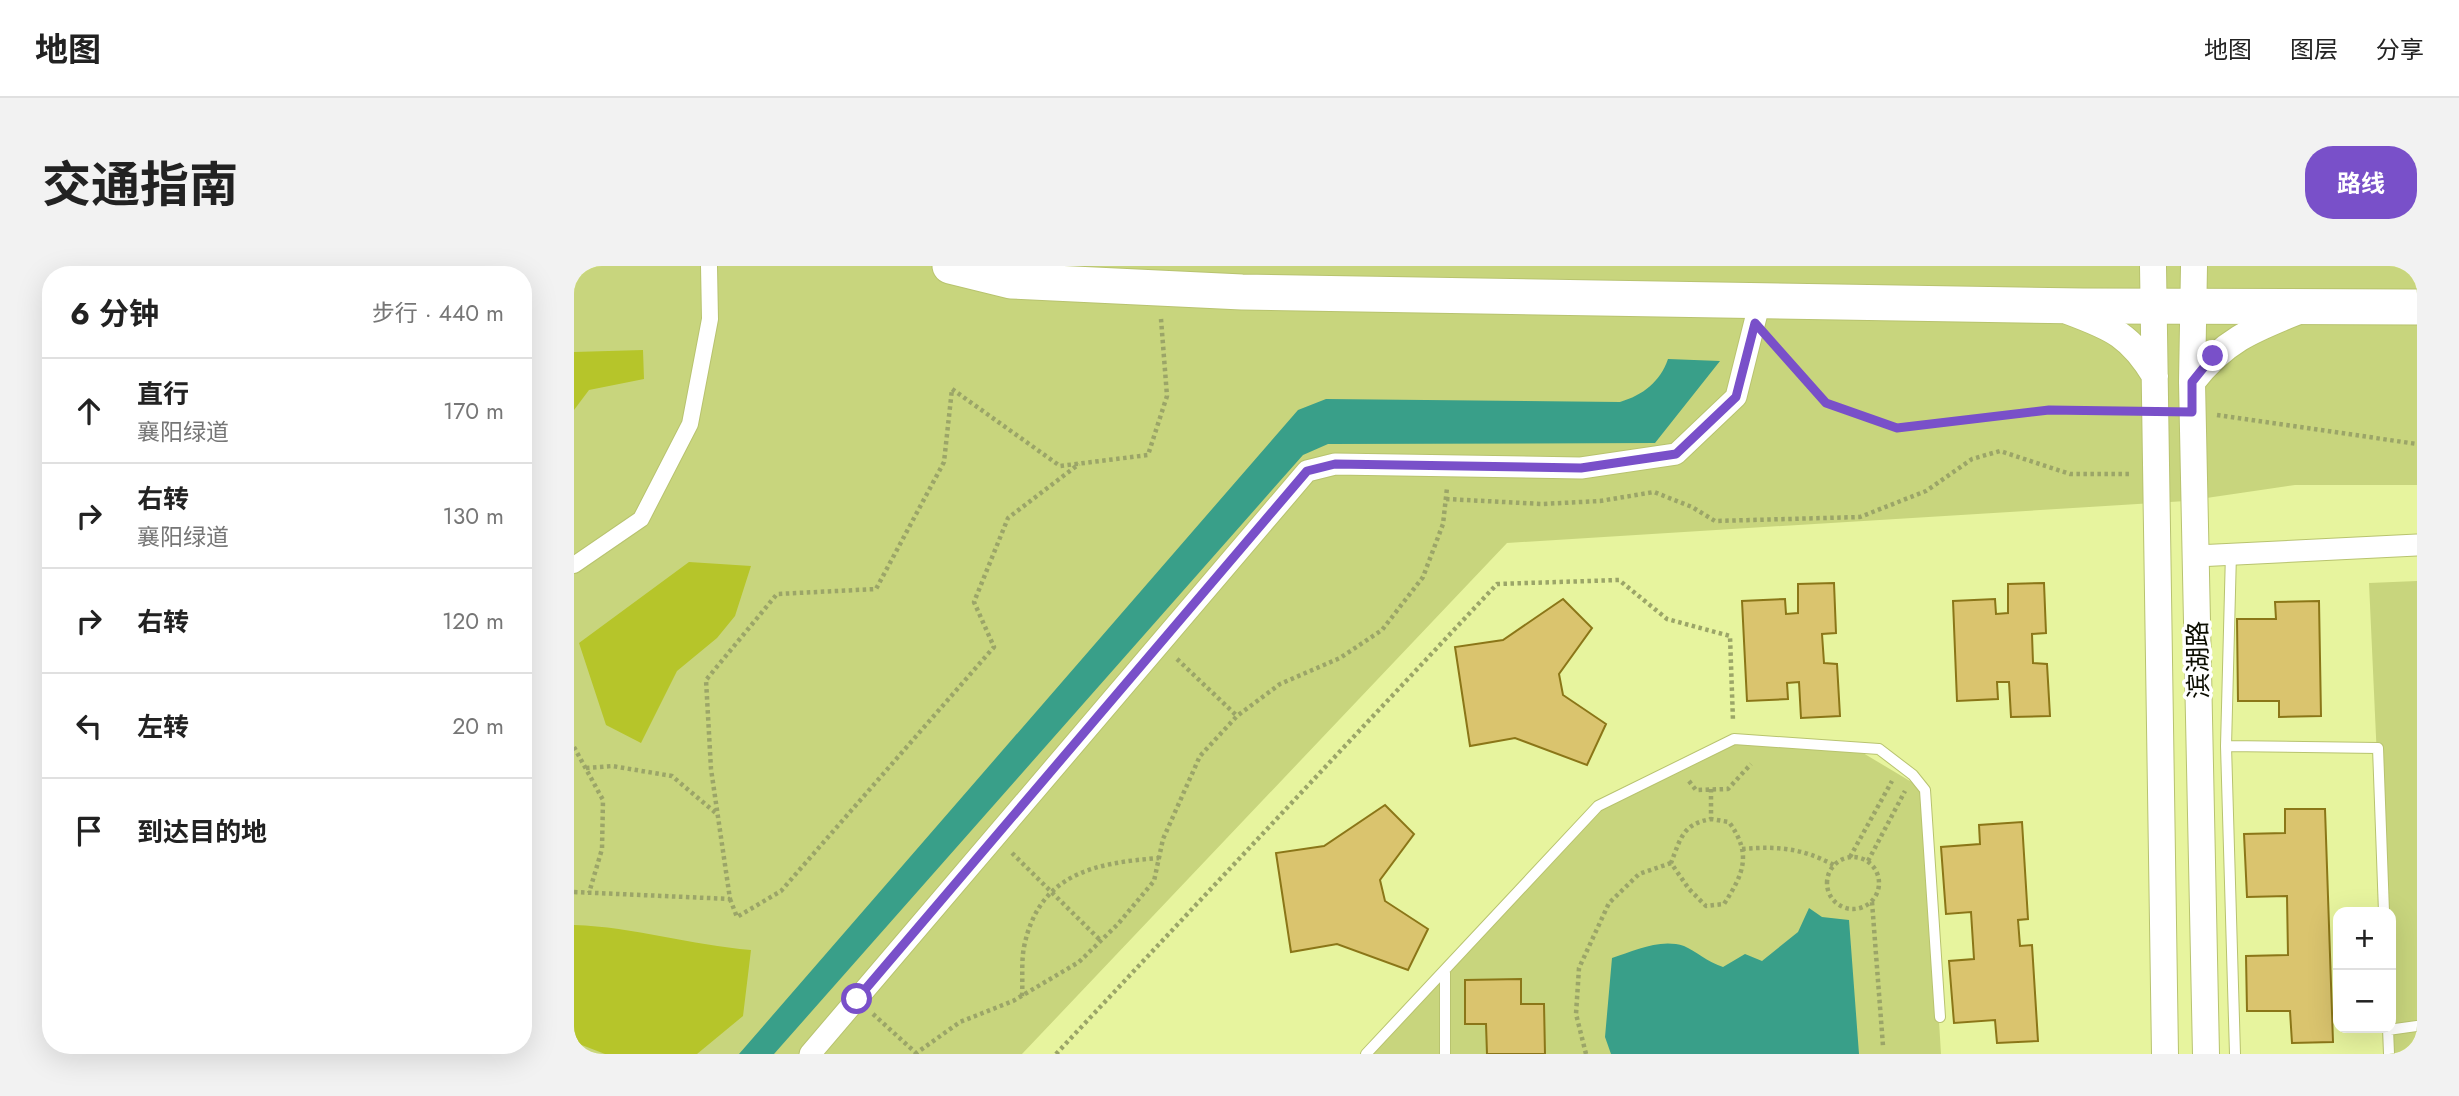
<!DOCTYPE html>
<html lang="zh">
<head>
<meta charset="utf-8">
<style>
	:root { --surface:#fff; --page:#f2f2f2; --text:#222; --muted:#767676; --line:#e0e0e0; --accent:#7950c9 }
	body { margin:0; font-family:Jost,"Noto Sans SC",sans-serif; background:var(--page); color:var(--text) }
	.controls { position:absolute; right:21px; bottom:21px; display:grid; overflow:hidden; border-radius:14px; box-shadow:0 7px 28px #0002 }
	.controls button { width:63px; height:63px; display:grid; place-items:center; padding:0; border:0; border-bottom:2px solid var(--line); background:var(--surface); color:var(--text); font:35px sans-serif }
	.stop { position:absolute; width:21px; height:21px; margin:-16px; border:5px solid #7950c9; border-radius:50%; background:#fff }
	.stop.end { background:#7950c9; border-color:#fff; box-shadow:0 2px 7px #0008 }
	.list { margin:0; padding:0; list-style:none }
	h2 { display:flex; justify-content:space-between; align-items:center; height:91px; margin:0; padding:0 28px; font-size:30px }
	h2 small { font-size:23px; font-weight:400; color:var(--muted) }
	.list li { display:grid; grid-template-columns:46px 1fr auto; gap:21px; align-items:center; box-sizing:border-box; height:105px; padding:0 28px; border-top:2px solid var(--line) }
	.list b { display:block; font-size:26px; white-space:nowrap }
	.list p { margin:0; font-size:23px; white-space:nowrap; color:var(--muted) }
	.list em { font-size:23px; font-style:normal; color:var(--muted) }
	.icon { flex:none; width:38px; height:38px; fill:none; stroke:currentColor; stroke-width:2; stroke-linecap:round; stroke-linejoin:round }
	.map { position:relative; flex:none; width:1843px; height:788px; overflow:hidden; border-radius:28px }
	header { display:flex; align-items:center; gap:42px; box-sizing:border-box; height:98px; padding:0 35px; background:var(--surface); border-bottom:2px solid var(--line) }
	header strong { font-size:33px }
	nav { display:flex; gap:38px; margin-inline-start:auto; font-size:24px }
	.intro { display:flex; align-items:center; justify-content:space-between; box-sizing:border-box; height:168px; padding:0 42px }
	h1 { margin:0; font-size:49px }
	.button { padding:18px 32px; border-radius:28px; background:var(--accent); color:#fff; font-size:24px; font-weight:700 }
	main { display:flex; gap:42px; padding:0 42px }
	aside { flex:1; background:var(--surface); border-radius:28px; box-shadow:0 7px 28px #0002 }
	.map>svg:first-child { display:block }
</style>
</head>
<body>
<header>
<strong>地图</strong>
<nav><a>地图</a><a>图层</a><a>分享</a></nav>
</header>
<div class="intro"><h1>交通指南</h1><a class="button">路线</a></div>
<main>
<aside>
<h2>6 分钟<small>步行 · 440 m</small></h2>
<ul class="list">
<li><svg class="icon" aria-label="ahead" viewBox="0 0 24 24"><path d="M12 20V5M6 11l6-6 6 6"/></svg><div><b>直行</b><p>襄阳绿道</p></div><em>170 m</em></li>
<li><svg class="icon" aria-label="right" viewBox="0 0 24 24"><path d="M7 20v-9h11M14 6l5 5-5 5"/></svg><div><b>右转</b><p>襄阳绿道</p></div><em>130 m</em></li>
<li><svg class="icon" aria-label="right" viewBox="0 0 24 24"><path d="M7 20v-9h11M14 6l5 5-5 5"/></svg><div><b>右转</b></div><em>120 m</em></li>
<li><svg class="icon" aria-label="left" viewBox="0 0 24 24"><path d="M17 20v-9H6M10 6l-5 5 5 5"/></svg><div><b>左转</b></div><em>20 m</em></li>
<li><svg class="icon" aria-label="arrive" viewBox="0 0 24 24"><path d="M6 21V4h12l-3 4 3 4H6"/></svg><div><b>到达目的地</b></div></li>
</ul>
</aside>
<div class="map">
<svg width="1843" height="788" viewBox="0 0 1843 788">
	<rect width="100%" height="100%" fill="#e7f49e"/>
	<path fill="#c8d57d" d="M0,0H1843V219H1721L1612,235L933,277L448,788H0Z
		M1843,315V788H1815L1817,646H1810L1795,317Z
		M1160,473L1284,484L1351,524L1367,788H792L1024,540Z"/>
	<path fill="#b6c52a" d="M69,84L70,113L15,124L0,144V86Z
		M115,296L177,300L161,350L143,372L103,405L67,477L32,459L5,377Z
		M0,659C60,661 117,679 177,684L169,750L123,788H31L0,776Z"/>
	<path fill="#399f89" d="M1094,93L1146,95L1081,177L754,178L729,189L200,788H165L724,144L752,133L1046,136C1069,129 1086,116 1094,93Z
		M1235,642L1248,651L1275,654L1285,788H1037L1031,771L1038,692C1060,685 1086,672 1110,680C1122,685 1133,696 1149,701L1171,688L1188,695L1224,666Z"/>
	<path fill="#dac46e" stroke="#8b7618" stroke-width="2" d="M1260,317L1262,367L1248,368L1250,397L1263,398L1266,450L1227,452L1225,416L1213,417L1214,433L1173,435L1168,335L1211,333L1212,348L1224,347V318Z
		M1470,317L1472,367L1458,368L1459,397L1473,398L1476,450L1437,451L1435,416H1423L1424,433L1383,435L1379,335L1421,333L1422,348L1434,347V318Z
		M989,333L1018,362L985,408L989,429L1032,458L1013,499L941,472L896,480L881,381L929,374Z
		M1745,335L1747,450L1705,451V435H1664L1663,353H1702L1701,336Z
		M811,539L840,568L806,614L811,635L854,663L834,704L763,678L717,686L702,587L750,580Z
		M1711,543H1751L1759,776L1718,777L1716,745H1673L1672,690L1714,689L1713,630L1673,631L1670,568L1711,567Z
		M1448,556L1454,653L1444,654L1446,680L1458,679L1464,775L1423,777L1421,754L1380,757L1375,695L1400,693L1397,646L1372,648L1367,581L1406,578L1405,559Z
		M947,713V738H970L971,788H913L912,758H891V714Z"/>
	<g fill="none" stroke-linecap="round" stroke-linejoin="round">
		<g stroke="#b8c36f" stroke-width="12">
			<path id="service" d="M1657,287L1652,480L1661,788
				M1652,480L1804,482L1810,646
				M871,707V788
				M1814,762L1815,788
				M1814,764L1843,760
				M792,788L1024,540L1160,473L1305,483L1339,509L1351,524L1366,751"/>
		</g>
		<g stroke="#b8c36f" stroke-width="18">
			<path id="pedestrian" d="M0,299L67,253L116,158L136,53L135,0"/>
		</g>
		<g stroke="#b8c36f" stroke-width="23">
			<path id="minor" d="M1622,290L1843,279
				M236,788L733,205L761,198L1007,202L1102,188L1162,131L1186,35"/>
		</g>
		<g stroke="#b8c36f" stroke-width="28">
			<path id="tertiary" d="M1579,0L1591,788
				M1620,0L1618,116L1632,788
				M1496,46C1539,62 1557,70 1581,110
				M1618,116C1650,75 1677,64 1725,45"/>
		</g>
		<g stroke="#b8c36f" stroke-width="37">
			<path id="trunk" d="M376,0L437,15L668,26L1509,40L1843,41"/>
		</g>
		<path stroke="#9ba568" stroke-width="4.5" stroke-dasharray="3.5 3.5" stroke-linecap="butt" d="M1199,78L1252,137L1323,162L1475,144L1557,146
			M1643,149L1843,178
			M872,233L968,238L1026,235L1080,226L1118,241L1141,255L1286,251L1352,225L1398,193L1426,185L1496,208H1558
			M603,393L663,450
			M0,481L29,534L28,583L15,627
			M12,502L38,500L98,510L143,548
			M1115,515L1122,524L1154,523L1177,498
			M1137,523V553C1109,558 1107,571 1097,597L1115,623L1132,640L1150,638C1170,607 1178,588 1155,556L1137,553
			M1168,583C1205,580 1227,582 1260,599
			M438,587L527,675
			M1253 617a26 26 0 1 1 52 0a26 26 0 1 1-52 0Z
			M1276,591L1318,515
			M1294,595L1331,525
			M0,626L156,633L137,503L132,414L203,328L302,323L370,196L378,123L486,200L574,189L593,130L587,53
			M156,633L163,651L207,625L420,381L400,336L434,252L505,198
			M1298,636L1309,780
			M448,730C449,714 447,697 450,681C465,607 521,597 585,592
			M299,748L342,787
			M341,788L386,756L439,735L505,696L544,658L580,615L589,573L626,490L663,450L706,418L766,392L808,364L849,311L869,258L873,222
			M482,788L923,318L1045,314L1093,353L1156,370L1159,455
			M1012,788L1002,748L1005,702L1035,637L1065,608L1097,597"/>
		<use href="#service" stroke="#fff" stroke-width="10"/>
		<use href="#pedestrian" stroke="#fff" stroke-width="16"/>
		<use href="#minor" stroke="#fff" stroke-width="21"/>
		<use href="#tertiary" stroke="#fff" stroke-width="26"/>
		<use href="#trunk" stroke="#fff" stroke-width="35"/>
	</g>
	<g fill="none" stroke-linecap="round" stroke-linejoin="round">
		<path stroke="#7950c9" stroke-width="9" d="M283,733L733,205L761,198L1007,202L1102,188L1162,131L1181,57L1252,137L1323,162L1475,144L1618,146V116L1639,90"/>
	</g>
	<g text-anchor="middle" stroke-width="7" stroke-linejoin="round" paint-order="stroke">
		<g font-size="26" fill="#0b0d00" stroke="#fff">
			<text transform="translate(1624 394) rotate(-91)" y="9">滨湖路</text>
		</g>
	</g>
</svg>
<div class="controls">
<button>+</button>
<button>−</button>
</div>
<div class="stop" style="left:283px;top:733px"></div>
<div class="stop end" style="left:1639px;top:90px"></div>
</div>
</main>
</body>
</html>
